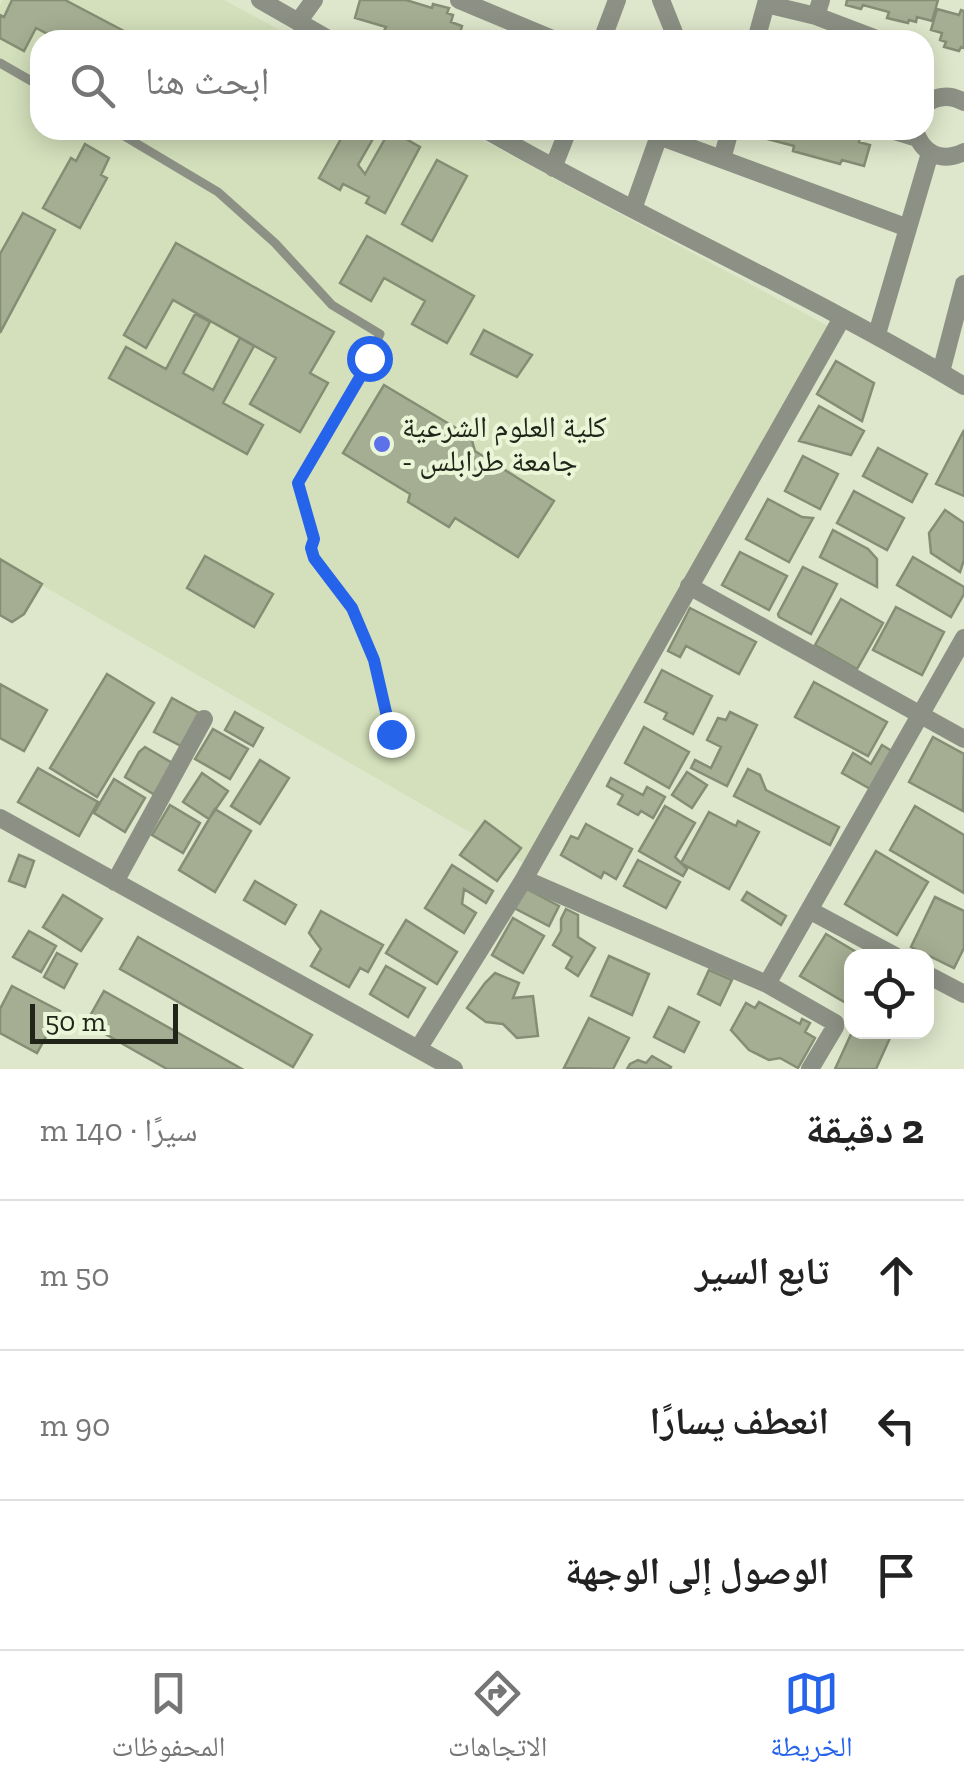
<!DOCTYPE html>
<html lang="ar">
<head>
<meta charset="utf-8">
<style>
	:root { --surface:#fff; --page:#f6f6f6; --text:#222; --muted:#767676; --line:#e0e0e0; --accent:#2563eb }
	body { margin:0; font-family:"Zilla Slab","Noto Naskh Arabic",serif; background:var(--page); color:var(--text); direction:rtl }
	.controls { position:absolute; right:30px; bottom:30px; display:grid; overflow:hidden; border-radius:20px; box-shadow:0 5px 25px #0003 }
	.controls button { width:90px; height:90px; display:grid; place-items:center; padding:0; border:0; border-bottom:2px solid var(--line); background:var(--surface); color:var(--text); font:50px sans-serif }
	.scale { position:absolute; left:30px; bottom:25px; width:148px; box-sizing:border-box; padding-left:10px; border:5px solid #202419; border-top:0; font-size:28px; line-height:35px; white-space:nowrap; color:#202419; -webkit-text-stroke:8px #ebf5d8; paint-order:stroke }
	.stop { position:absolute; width:30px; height:30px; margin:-22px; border:8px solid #2563eb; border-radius:50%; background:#fff }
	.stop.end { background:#2563eb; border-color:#fff; box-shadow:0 2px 10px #0008 }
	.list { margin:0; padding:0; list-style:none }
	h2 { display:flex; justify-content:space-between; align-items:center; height:130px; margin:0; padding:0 40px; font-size:42px }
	h2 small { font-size:32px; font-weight:400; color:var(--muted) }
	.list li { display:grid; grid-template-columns:65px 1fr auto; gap:30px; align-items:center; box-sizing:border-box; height:150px; padding:0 40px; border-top:2px solid var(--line) }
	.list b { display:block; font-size:38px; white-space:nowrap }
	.list em { font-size:32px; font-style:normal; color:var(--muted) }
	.icon { flex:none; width:55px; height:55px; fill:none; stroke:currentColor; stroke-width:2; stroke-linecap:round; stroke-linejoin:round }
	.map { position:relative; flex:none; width:964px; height:1069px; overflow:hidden; direction:ltr }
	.search { position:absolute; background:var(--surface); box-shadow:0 5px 25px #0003; left:30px; right:30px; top:30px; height:110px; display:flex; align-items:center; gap:25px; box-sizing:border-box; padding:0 35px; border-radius:30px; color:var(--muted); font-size:38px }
	.sheet { height:580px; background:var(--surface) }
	nav { display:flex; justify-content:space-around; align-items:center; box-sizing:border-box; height:140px; border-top:2px solid var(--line); background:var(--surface); font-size:28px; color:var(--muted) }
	nav a { display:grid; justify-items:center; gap:5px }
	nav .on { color:var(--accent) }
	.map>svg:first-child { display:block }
</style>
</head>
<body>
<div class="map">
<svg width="964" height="1069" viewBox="0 0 964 1069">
	<rect width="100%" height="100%" fill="#dee7cb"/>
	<path fill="#d4e0bc" d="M3,0H224L298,40H40V130H464L830,327L525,864L0,561V5Z"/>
	<path fill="#a5ae92" stroke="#858e74" stroke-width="2.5" d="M12,0H65L141,40H59L36,28L24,51L0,38V15L4,17Z
		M360,0H406L432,8L433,4L449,8L447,13L453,15L451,22L462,26L458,40H415L384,31L386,27L355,18Z
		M847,0H938L932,21L917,17L916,22L909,20L908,23L887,18L889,12L863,5L861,9L846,5Z
		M937,9L959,15L961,10L964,11V48L961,47L959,51L944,47L946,42L940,40L942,33L931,30Z
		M346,130H378L358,165L365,174L390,130L420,147L385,213L366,203L369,197L343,184L340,190L319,178Z
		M766,130H856V132L861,134L859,142L870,145L864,166L842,160L840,164L793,151L794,146L764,138Z
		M85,144L109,158L101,175L107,178L80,228L43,208L71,158L76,161Z
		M437,160L467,176L432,241L402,224Z
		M23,213L55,230L0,333V254Z
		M367,236L474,296L447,343L412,324L425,301L384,278L371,301L340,283Z
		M176,243L334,332L310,373L328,383L300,432L250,404L276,358L173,300L146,348L124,335Z
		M195,314L210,322L183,373L213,390L240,338L254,346L223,403L263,425L247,454L109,378L126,347L166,369Z
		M484,330L532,355L517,377L471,354Z
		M836,361L874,383L862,421L817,394Z
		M384,385L471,437L475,451L554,501L518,557L455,518L449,527L408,502L410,494L343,453Z
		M819,406L864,431L851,455L799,441Z
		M964,430V496L936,484Z
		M878,448L927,474L912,502L863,476Z
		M803,456L838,474L820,509L785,491Z
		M854,491L904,518L887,550L837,523Z
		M768,499L802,517L813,518L789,562L746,539Z
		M945,510L964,523V560L960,572L931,553L929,533Z
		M833,530L868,549L877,559V587L820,557Z
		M740,552L787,576L769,610L722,585Z
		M205,556L273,594L254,627L187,588Z
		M913,557L964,587V594L951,617L897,585Z
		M0,559L42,584L24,614L12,622L0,615Z
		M803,567L837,584L811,634L779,617L778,614Z
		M841,599L883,623L857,669L815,645Z
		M896,607L944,632L922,675L873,650Z
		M690,608L756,642L739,674L686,646L680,657L668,651Z
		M662,670L712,696L693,734L664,719L667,713L645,702Z
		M107,674L154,703L97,797L50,768Z
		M814,682L887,722L868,756L795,717Z
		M0,684L47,710L24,751L0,738Z
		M172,698L201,714L183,747L154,732Z
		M235,712L263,728L253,746L225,730Z
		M730,712L757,725L727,786L691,768L695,760L711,768L721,747L707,740L718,718L726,720Z
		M644,727L689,752L669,788L625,763Z
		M213,729L248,749L230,779L195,759Z
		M933,737L964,754L963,811L909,782Z
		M882,745L895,753L874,791L842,773L853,753L871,764Z
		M145,747L174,764L155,795L125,777L139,752Z
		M260,760L289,778L260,824L231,806Z
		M38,768L98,802L79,836L18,802Z
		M748,769L760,775L766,790L839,827L830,845L734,796Z
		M687,772L707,785L692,808L672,795Z
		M202,773L228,791L209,819L183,802Z
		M611,778L643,795L647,787L665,797L653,818L641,811L638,815L618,804L623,795L607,786Z
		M114,779L145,798L125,832L94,813Z
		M170,805L200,823L183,853L152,835Z
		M665,806L695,823L675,857L687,869L683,876L639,851Z
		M915,806L964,835V893L890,850Z
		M215,809L251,831L215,892L179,870Z
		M709,812L736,826L738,821L759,832L729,889L681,863Z
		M485,821L521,848L497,881L460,855Z
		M586,824L632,849L616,879L604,872L601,878L561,855L571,836L578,839Z
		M876,851L928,882L897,935L845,904Z
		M19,855L34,861L25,887L9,881Z
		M638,860L680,882L666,908L624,886Z
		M452,865L493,891L486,903L464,889L462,904L476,913L464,933L425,908Z
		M255,881L296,905L285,924L244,900Z
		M525,888L559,906L549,926L514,908Z
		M747,892L786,916L781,925L742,900Z
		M63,895L102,919L81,951L43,927Z
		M935,897L964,911V948L954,968L911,947Z
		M566,909L578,915V937L595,948L578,976L566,968L572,957L553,945L561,931V919Z
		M321,911L383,945L368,972L360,968L349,987L311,966L321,949L309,933Z
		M513,918L544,936L523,973L492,955Z
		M406,920L457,952L437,984L386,953Z
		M29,931L56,946L41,972L13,957Z
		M826,934L863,956H852V994L846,1003L800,976Z
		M138,937L312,1035L293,1067L120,969Z
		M57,953L77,964L64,988L44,977Z
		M609,956L649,974L632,1015L591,996Z
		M386,966L425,988L408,1017L370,994Z
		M709,970L732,980L720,1005L698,994Z
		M495,973L519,983L513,998L533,996L538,1036L517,1038L503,1024L486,1022L467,1008L485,983Z
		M12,986L60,1011L37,1053L0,1033V1009Z
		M104,991L242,1069H167L86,1023Z
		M759,1002L800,1024L802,1019L810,1023L805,1032L815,1038L798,1068L780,1058L769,1060L749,1050L731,1030L746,1003L755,1008Z
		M669,1007L699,1022L684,1052L654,1037Z
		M589,1018L629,1038L613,1069L564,1068Z
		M852,1032H876L890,1038L876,1069H835Z
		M652,1056L671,1067L670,1069H627L630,1064L638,1060L646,1063Z"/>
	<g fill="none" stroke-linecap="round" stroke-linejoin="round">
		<path stroke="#8d9185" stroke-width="9" d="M0,63L40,86
			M114,130L218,192L275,243L332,305L380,334L363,372L298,483L314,539L311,548L314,559L352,608L374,660L391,734"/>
		<path stroke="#8d9185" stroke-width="18" d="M260,0L330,40
			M459,0L555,40
			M661,0L677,40
			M766,4L816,16L821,0
			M816,16L879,40
			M298,22L314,0
			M602,40L617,0
			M756,40L767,0
			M924,105C937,95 950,94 964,102
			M486,130C643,220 809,293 964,386
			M891,130L917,138
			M915,130C922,154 941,163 964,152
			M659,136L908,228
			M722,159L730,130
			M553,168L568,130
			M633,209L661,130
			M877,334L930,153
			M941,372L964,284
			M689,586L964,739
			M0,818L454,1069
			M524,879L767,984L964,638
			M115,882L204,719
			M809,910L895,956
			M926,974L964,994
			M767,984L835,1023V1027L810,1069
			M418,1049L524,879L842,318"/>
	</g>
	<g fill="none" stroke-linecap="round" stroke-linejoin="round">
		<path stroke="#2563eb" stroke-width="12" d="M369,358L363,372L298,483L314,539L311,548L314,558L352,608L374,660L391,734"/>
	</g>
	<circle fill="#5d72e9" stroke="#ebf5d8" stroke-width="4" cx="382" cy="444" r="10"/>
	<g text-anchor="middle" stroke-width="8" stroke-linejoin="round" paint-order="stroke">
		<g font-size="30" fill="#202419" stroke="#ebf5d8" text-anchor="start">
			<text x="402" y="437">كلية العلوم الشرعية<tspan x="402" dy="34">- جامعة طرابلس</tspan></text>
		</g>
	</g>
</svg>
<div class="controls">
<button><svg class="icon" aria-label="locate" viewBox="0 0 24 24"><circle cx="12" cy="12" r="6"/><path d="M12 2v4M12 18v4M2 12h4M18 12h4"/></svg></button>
</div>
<div class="scale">50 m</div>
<div class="stop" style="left:369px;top:358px"></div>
<div class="stop end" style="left:391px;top:734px"></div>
<div class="search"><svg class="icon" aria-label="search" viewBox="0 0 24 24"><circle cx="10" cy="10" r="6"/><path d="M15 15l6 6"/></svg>ابحث هنا</div>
</div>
<section class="sheet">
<h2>2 دقيقة<small>سيرًا · 140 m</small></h2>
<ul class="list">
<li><svg class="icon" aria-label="ahead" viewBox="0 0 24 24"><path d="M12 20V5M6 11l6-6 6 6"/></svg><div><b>تابع السير</b></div><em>50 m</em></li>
<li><svg class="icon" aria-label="left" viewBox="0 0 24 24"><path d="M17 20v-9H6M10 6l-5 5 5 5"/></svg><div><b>انعطف يسارًا</b></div><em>90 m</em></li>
<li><svg class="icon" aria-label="arrive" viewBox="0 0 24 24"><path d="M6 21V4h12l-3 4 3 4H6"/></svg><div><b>الوصول إلى الوجهة</b></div></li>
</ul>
</section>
<nav>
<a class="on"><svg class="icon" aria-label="map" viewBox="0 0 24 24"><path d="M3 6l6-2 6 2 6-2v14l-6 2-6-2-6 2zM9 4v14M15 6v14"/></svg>الخريطة</a>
<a><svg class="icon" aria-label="directions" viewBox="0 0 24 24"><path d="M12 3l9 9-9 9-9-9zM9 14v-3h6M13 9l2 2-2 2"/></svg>الاتجاهات</a>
<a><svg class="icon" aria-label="saved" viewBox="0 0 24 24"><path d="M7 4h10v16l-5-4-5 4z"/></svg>المحفوظات</a>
</nav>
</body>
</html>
